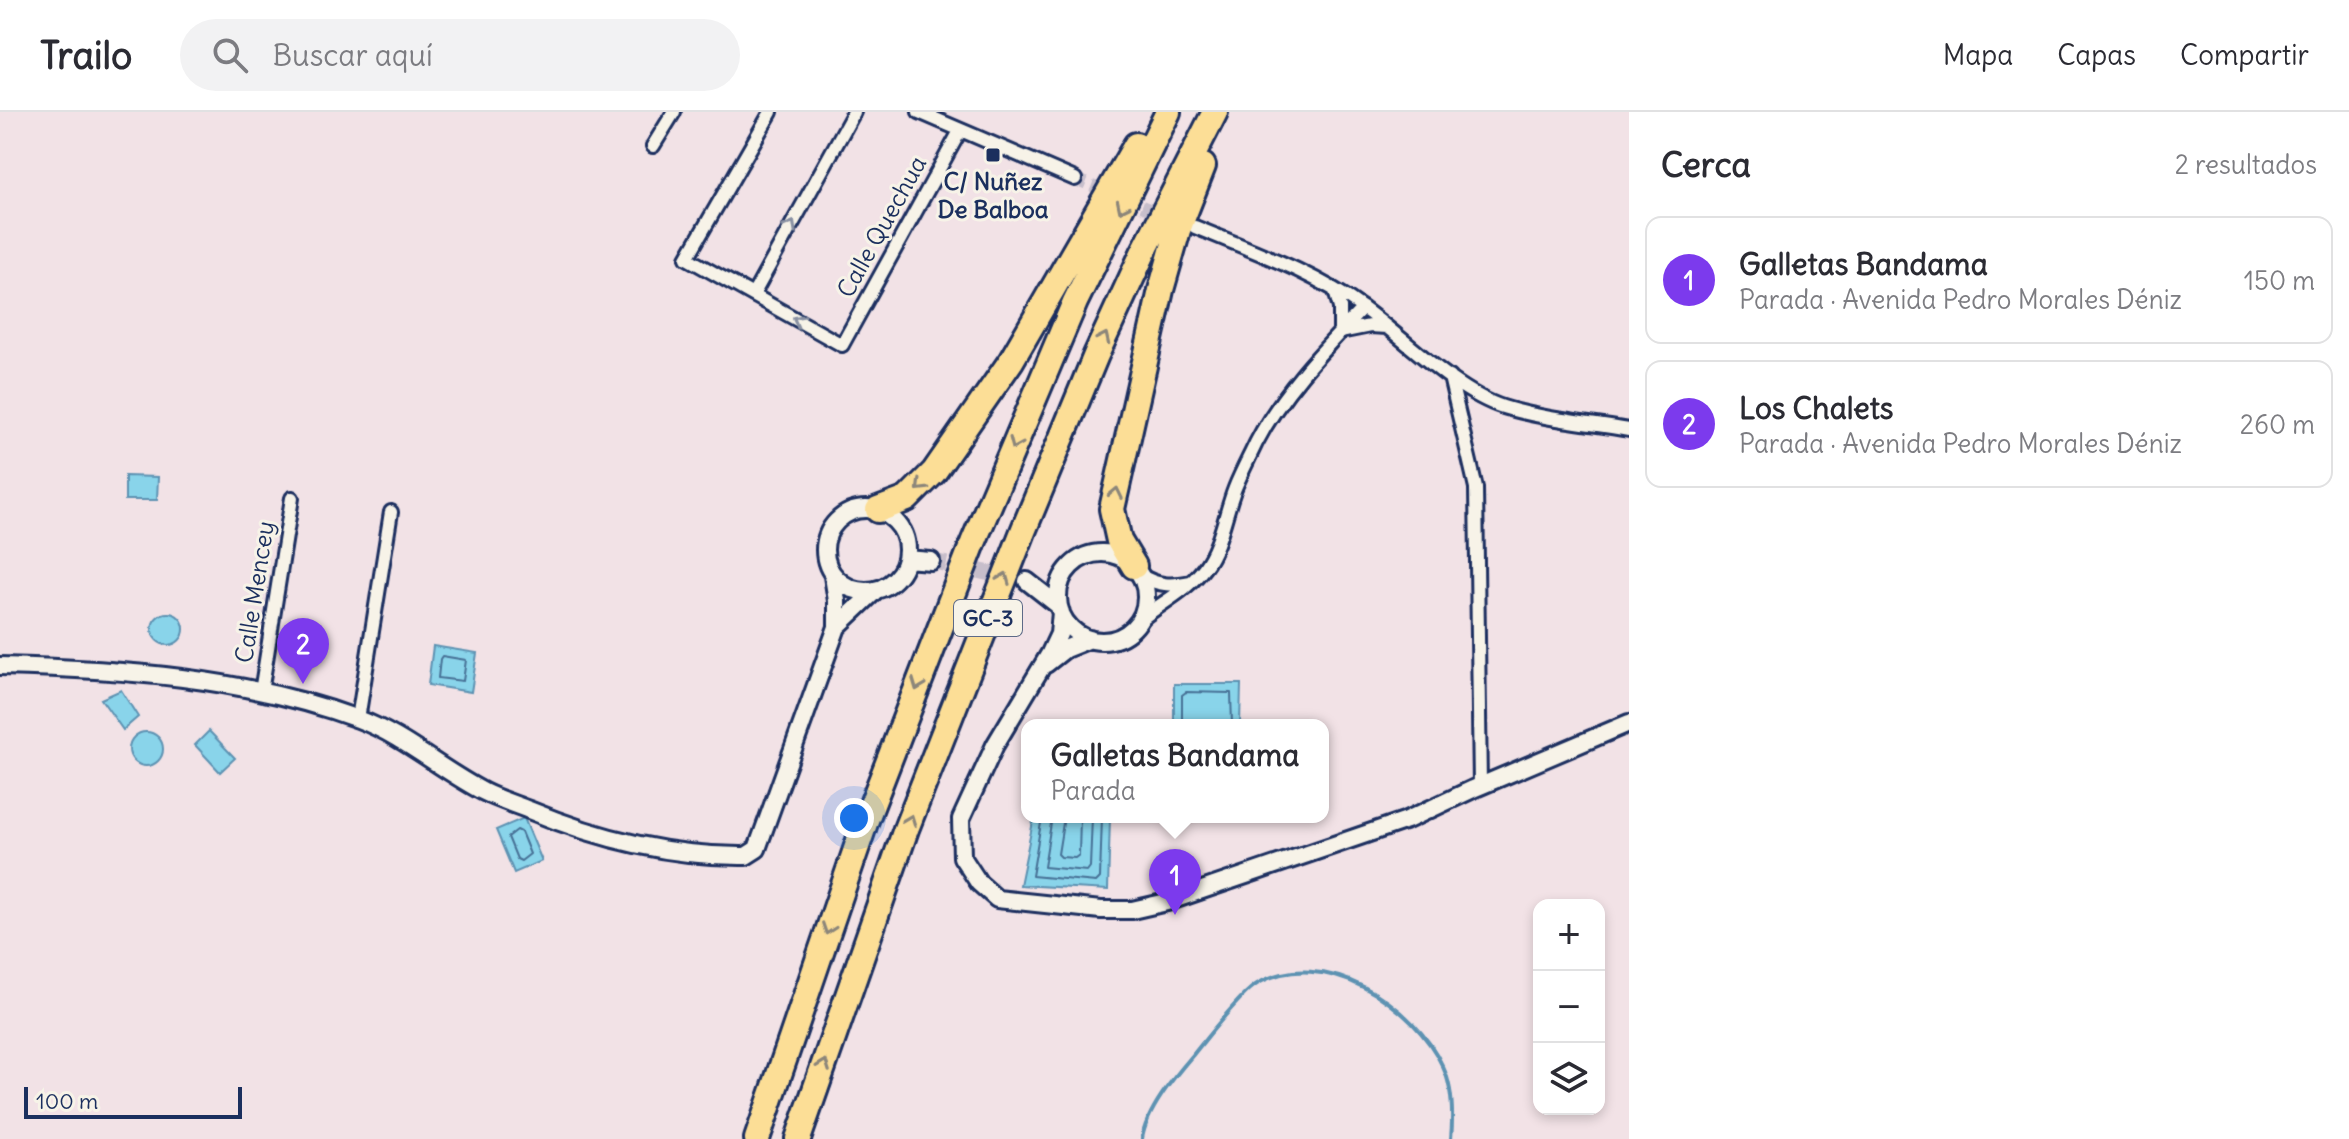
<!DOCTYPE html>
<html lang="es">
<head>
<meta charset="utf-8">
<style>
	:root { --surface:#fff; --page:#f2f2f3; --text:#2b2b33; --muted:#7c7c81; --line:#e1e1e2; --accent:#7c3aed }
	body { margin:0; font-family:Delius,sans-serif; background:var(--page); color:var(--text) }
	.controls { position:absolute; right:24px; bottom:24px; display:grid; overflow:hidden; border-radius:16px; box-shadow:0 4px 12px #0003 }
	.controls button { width:72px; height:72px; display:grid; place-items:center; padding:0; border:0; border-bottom:2px solid var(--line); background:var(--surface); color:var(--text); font:40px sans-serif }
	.scale { position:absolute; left:24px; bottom:20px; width:218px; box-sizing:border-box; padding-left:8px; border:4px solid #1b2f5e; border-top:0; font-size:22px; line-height:28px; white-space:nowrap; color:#1b2f5e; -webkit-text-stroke:6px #f7f3e8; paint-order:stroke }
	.you { position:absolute; left:854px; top:706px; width:28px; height:28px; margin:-20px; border:6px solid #fff; border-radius:50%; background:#1a73e8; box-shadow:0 0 0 12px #1a73e833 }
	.badge { display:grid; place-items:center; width:52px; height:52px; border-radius:50%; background:var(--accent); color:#fff; font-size:26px; font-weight:700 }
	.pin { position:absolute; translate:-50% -66px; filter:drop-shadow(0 2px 4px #0008) }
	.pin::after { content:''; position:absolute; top:42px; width:28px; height:24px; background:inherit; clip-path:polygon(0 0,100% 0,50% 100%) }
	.popup { position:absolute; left:1021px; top:607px; width:308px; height:104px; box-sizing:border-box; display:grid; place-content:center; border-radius:16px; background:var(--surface); filter:drop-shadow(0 2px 6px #0005); font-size:26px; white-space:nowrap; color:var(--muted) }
	.popup b { font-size:30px; color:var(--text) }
	.popup::after { content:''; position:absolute; left:50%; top:100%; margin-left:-16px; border:16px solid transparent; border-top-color:var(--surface) }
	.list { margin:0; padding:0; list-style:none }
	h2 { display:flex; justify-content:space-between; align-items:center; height:104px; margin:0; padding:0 32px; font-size:34px }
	h2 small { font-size:26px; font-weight:400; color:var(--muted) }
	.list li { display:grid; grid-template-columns:52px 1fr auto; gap:24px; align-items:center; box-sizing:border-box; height:128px; margin:0 16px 16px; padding:0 16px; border:2px solid var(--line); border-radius:16px }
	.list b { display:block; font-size:30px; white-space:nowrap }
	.list p { margin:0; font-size:26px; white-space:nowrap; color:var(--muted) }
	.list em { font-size:26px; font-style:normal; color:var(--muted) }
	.icon { flex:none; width:44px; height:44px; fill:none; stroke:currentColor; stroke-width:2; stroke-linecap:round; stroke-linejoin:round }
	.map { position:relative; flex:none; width:1629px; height:1027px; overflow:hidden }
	header { display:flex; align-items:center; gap:48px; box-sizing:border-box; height:112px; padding:0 40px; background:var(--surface); border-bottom:2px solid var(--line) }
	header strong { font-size:38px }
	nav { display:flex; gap:44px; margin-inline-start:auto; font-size:28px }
	.search { width:560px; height:72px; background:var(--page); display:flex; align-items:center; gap:20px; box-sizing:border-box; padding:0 28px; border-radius:44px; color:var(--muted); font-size:30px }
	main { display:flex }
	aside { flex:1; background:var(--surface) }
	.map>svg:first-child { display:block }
</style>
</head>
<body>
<header>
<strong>Trailo</strong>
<div class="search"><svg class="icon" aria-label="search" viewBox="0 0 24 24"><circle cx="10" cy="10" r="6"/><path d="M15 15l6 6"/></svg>Buscar aquí</div>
<nav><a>Mapa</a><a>Capas</a><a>Compartir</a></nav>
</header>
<main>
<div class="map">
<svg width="1629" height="1027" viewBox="0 0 1629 1027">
	<rect width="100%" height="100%" fill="#f2e2e6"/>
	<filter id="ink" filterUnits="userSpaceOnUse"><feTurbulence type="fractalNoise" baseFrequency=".0125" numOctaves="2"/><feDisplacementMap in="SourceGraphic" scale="16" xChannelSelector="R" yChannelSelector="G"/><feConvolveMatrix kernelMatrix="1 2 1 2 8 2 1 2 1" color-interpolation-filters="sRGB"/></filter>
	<g filter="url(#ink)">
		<path fill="#89d4ea" stroke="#5d92b2" stroke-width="2" d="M125,364L158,365L157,388H125Z
			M152 517a16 16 0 1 1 32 0a16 16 0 1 1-32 0Z
			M433,534L477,541L471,580L428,573Z
			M1174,572H1241L1240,613H1174Z
			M121,578L138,605L123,618L101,587Z
			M209,619L235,646L220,660L195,633Z
			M129 637a17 17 0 1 1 34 0a17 17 0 1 1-34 0Z
			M1034,705H1110L1108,778L1020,773Z
			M524,706L542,749L514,761L496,718Z"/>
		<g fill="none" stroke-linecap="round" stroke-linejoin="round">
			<path stroke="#477196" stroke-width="2" d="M442,544L466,548L463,569L438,566L440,547Z
				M1182,613V583L1186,580L1231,581L1232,613
				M1042,705L1032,764L1096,770L1100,766L1102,705
				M1052,705L1044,755L1087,759L1090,755L1092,705
				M1064,705L1058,742L1061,745L1075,746L1079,743L1080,705
				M517,718L521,720L530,742L521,749L517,747L508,725Z"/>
			<path stroke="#5d92b2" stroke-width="4" d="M1142,1027C1146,999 1174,965 1192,944C1205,928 1241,881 1257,872C1324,833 1415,893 1443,955C1453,976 1453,1005 1451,1027"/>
			<path stroke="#c7becb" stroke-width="12" stroke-dasharray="12 6" stroke-linecap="butt" d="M1075,67L1166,104"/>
			<path stroke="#c7becb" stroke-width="16" stroke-dasharray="16 8" stroke-linecap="butt" d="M931,449L1027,469"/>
			<g stroke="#1b2f5e" stroke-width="18">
				<path id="minor" d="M771,0L687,146L842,233L960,19
					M919,0L1075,67
					M653,34L674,0
					M1195,115C1253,139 1314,160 1364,197C1405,227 1456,280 1503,295C1542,307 1589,311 1629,318
					M1335,179L1340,196V220
					M753,183L854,0
					M1340,220L1370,214L1387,215
					M1450,265L1476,376L1480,674
					M1140,463C1158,474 1171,474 1191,470
					M1138,510C1160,491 1186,480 1204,456C1221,434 1225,401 1235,376C1241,361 1249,346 1256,331C1282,280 1324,237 1363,196
					M261,580L292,386
					M358,607L391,400"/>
			</g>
			<g stroke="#1b2f5e" stroke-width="22">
				<path id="tertiary" d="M825 438a41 41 0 1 1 82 0a41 41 0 1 1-82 0Z
					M1058 485a44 44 0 1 1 88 0a44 44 0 1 1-88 0Z
					M906,447L931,449
					M1027,469L1059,494
					M1061,500L1059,522L1050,541L995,633L961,707L962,745L979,771L997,787L1101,798H1132L1167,790L1407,708L1473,677L1629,611
					M837,515L875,479
					M1046,552L1065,537L1090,527
					M0,554C120,557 244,565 358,607C404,624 441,658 484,680C498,687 514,692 529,698C599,727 670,745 746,744L757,737L837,515V489L833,464"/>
			</g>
			<g stroke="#1b2f5e" stroke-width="30">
				<path id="motorway" d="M878,398L907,387L934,360L1011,249L1136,33
					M1134,454L1119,429L1112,397L1161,178L1178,118L1203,54
					M757,1027L866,708L973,431L1075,190L1168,0
					M798,1027L906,717L1024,417L1096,243L1143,141L1215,0"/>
			</g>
			<use href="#minor" stroke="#f7f3e8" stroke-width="12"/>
			<use href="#tertiary" stroke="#f7f3e8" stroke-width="16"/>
			<use href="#motorway" stroke="#fcde96" stroke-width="24"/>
		</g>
		<defs><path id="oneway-chevron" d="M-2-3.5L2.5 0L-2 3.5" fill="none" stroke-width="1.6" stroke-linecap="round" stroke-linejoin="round" transform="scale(2)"/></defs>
		<g stroke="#8c867a">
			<use href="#oneway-chevron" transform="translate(1122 95) rotate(116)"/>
			<use href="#oneway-chevron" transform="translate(1104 226) rotate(-65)"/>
			<use href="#oneway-chevron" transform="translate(1015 332) rotate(113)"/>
			<use href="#oneway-chevron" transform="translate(921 374) rotate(135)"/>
			<use href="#oneway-chevron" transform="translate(1116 381) rotate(-78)"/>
			<use href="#oneway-chevron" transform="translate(1004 466) rotate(-68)"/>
			<use href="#oneway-chevron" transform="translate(918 573) rotate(111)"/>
			<use href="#oneway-chevron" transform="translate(910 708) rotate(-69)"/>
			<use href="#oneway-chevron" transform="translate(828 817) rotate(109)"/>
			<use href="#oneway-chevron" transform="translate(824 953) rotate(-70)"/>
		</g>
		<g stroke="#8991a3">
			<use href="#oneway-chevron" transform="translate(791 114) rotate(-61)"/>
			<use href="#oneway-chevron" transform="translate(798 208) rotate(-151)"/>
		</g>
	</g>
	<rect fill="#1b2f5e" stroke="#f7f3e8" stroke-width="3" x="985" y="35" width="16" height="16" rx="4"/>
	<g text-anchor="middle" stroke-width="6" stroke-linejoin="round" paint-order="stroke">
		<rect fill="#f7f3e8" stroke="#5d6a87" stroke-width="2" x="954" y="488" width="68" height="36" rx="6"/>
		<g font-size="22" font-weight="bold" fill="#1b2f5e">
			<text x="988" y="514">GC-3</text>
		</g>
		<g font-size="24" font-weight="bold" fill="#1b2f5e" stroke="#f7f3e8">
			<text x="993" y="78">C/ Nuñez<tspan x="993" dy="28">De Balboa</tspan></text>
		</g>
		<g font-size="24" fill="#1b2f5e" stroke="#f7f3e8">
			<text transform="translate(882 115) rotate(-61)" y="8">Calle Quechua</text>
			<text transform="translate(255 480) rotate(-81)" y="8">Calle Mencey</text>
		</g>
	</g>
</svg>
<div class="controls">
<button>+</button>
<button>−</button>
<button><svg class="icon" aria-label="layers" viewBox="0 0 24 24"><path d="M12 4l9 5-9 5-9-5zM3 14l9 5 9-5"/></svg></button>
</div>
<div class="scale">100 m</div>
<div class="you"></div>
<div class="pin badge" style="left:1175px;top:803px">1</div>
<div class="popup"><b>Galletas Bandama</b>Parada</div>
<div class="pin badge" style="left:303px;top:572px">2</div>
</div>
<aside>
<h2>Cerca<small>2 resultados</small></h2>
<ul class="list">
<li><span class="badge">1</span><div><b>Galletas Bandama</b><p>Parada · Avenida Pedro Morales Déniz</p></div><em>150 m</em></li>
<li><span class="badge">2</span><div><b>Los Chalets</b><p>Parada · Avenida Pedro Morales Déniz</p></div><em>260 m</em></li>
</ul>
</aside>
</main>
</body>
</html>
